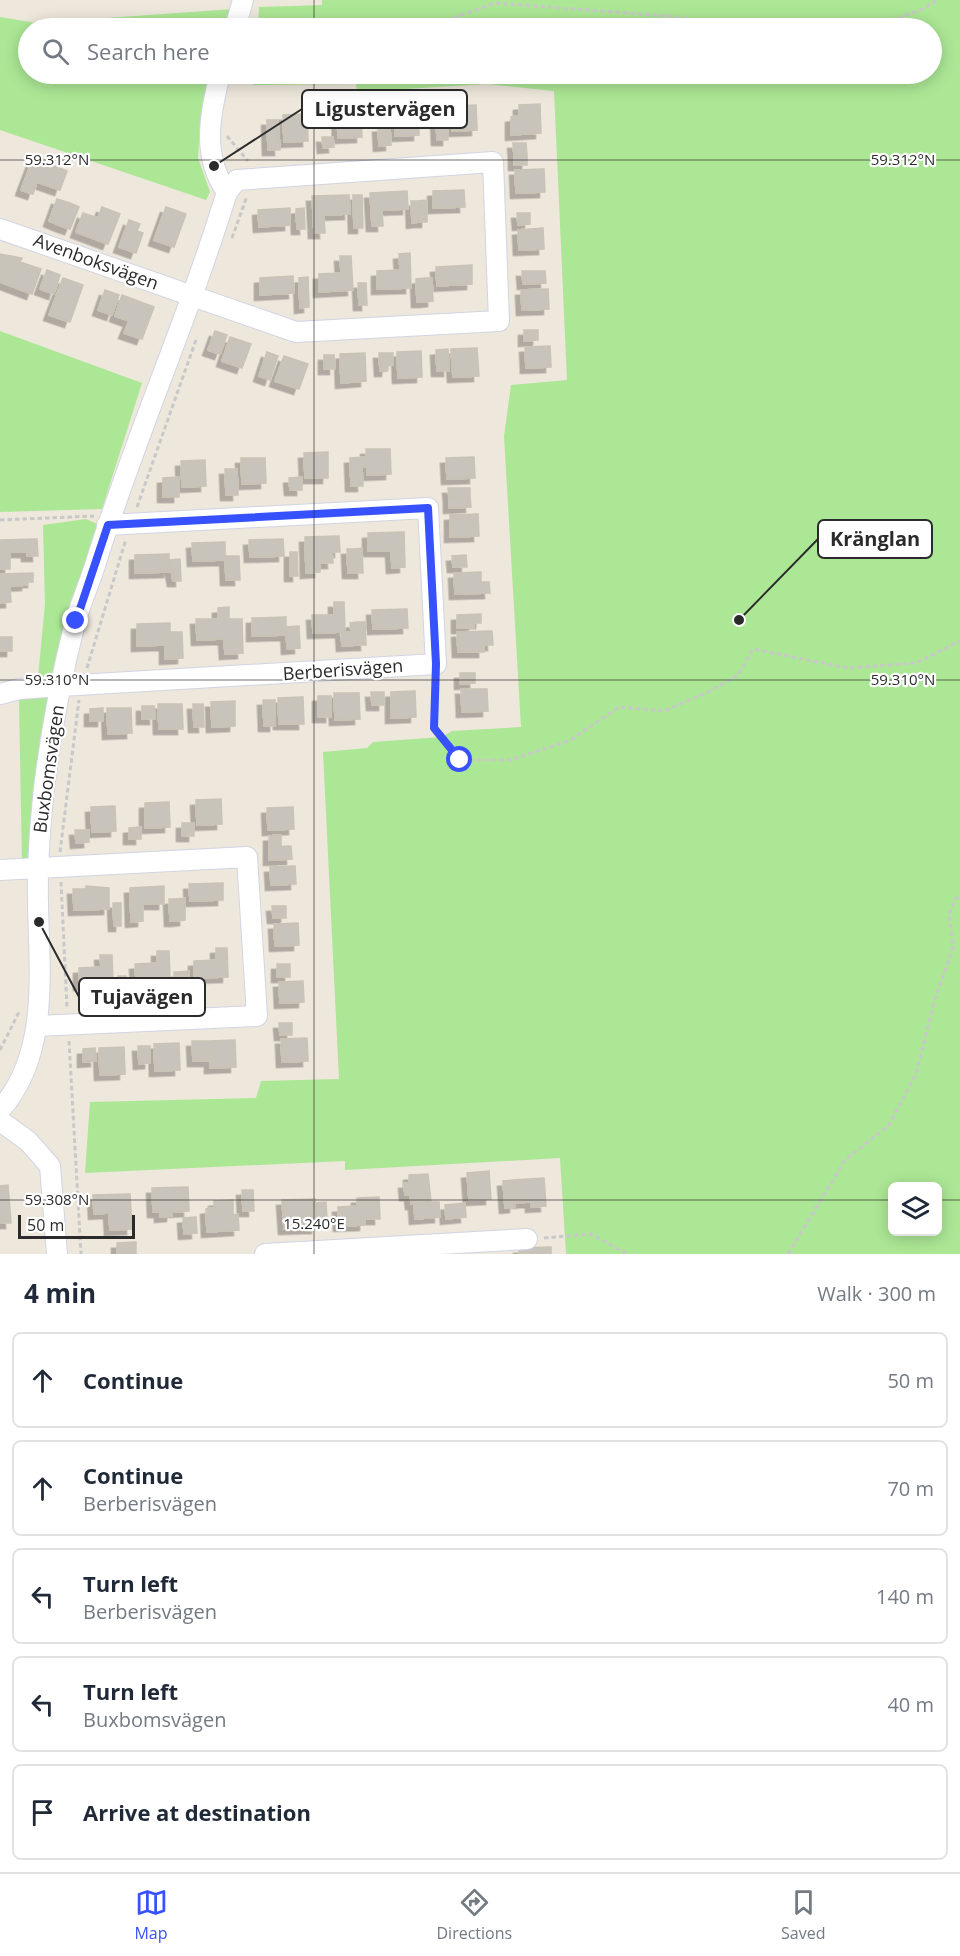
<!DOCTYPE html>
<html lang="en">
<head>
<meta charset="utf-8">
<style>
	:root { --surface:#fff; --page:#f2f2f3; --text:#1f2937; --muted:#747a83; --line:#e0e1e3; --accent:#3751ff }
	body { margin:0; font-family:"Open Sans",sans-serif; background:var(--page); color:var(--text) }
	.controls { position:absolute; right:18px; bottom:18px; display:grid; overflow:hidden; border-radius:9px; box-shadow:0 3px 15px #0003 }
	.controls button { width:54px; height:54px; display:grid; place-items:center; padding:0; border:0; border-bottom:2px solid var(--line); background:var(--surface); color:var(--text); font:30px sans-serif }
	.scale { position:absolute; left:18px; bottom:15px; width:117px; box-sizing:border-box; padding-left:6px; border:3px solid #2b2b2b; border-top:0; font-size:16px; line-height:21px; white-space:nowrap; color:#2b2b2b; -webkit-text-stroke:4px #fff; paint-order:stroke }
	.stop { position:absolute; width:18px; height:18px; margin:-14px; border:4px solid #3751ff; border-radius:50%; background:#fff }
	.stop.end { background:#3751ff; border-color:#fff; box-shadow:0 2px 6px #0008 }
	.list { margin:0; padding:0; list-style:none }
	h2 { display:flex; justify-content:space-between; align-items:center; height:78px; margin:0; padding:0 24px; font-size:26px }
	h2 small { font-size:20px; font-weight:400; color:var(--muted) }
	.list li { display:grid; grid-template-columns:39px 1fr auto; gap:18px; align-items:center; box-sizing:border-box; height:96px; margin:0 12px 12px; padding:0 12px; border:2px solid var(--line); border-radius:9px }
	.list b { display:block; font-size:22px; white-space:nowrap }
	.list p { margin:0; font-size:20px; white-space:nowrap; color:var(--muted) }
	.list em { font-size:20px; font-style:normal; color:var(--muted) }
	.icon { flex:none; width:33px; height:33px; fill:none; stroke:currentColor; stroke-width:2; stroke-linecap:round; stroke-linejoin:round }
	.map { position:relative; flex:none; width:960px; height:1254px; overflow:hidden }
	.search { position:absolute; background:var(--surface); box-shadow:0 3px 15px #0003; left:18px; right:18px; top:18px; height:66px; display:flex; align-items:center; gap:15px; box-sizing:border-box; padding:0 21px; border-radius:33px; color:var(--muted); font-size:22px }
	.sheet { height:618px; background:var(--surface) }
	nav { display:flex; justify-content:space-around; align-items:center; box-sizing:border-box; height:84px; border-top:2px solid var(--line); background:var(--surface); font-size:16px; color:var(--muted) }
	nav a { display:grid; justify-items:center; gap:3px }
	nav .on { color:var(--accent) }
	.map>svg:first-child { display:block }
</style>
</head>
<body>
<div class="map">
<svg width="960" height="1254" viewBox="0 0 960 1254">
	<defs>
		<filter id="shadow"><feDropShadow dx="-5.5" dy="5.5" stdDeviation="0" flood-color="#0004"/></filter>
	</defs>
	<rect width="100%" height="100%" fill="#eee7dc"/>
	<path fill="#ace795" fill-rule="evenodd" d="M322,0H960V1254H566L560,1158L345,1170V1161L85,1173L90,1102L256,1098L261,1081L339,1079L323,752L367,748L373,742L442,737L452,731L521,727L504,436L511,385L567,380L554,91L487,84L357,92L356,84L253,85L254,74H932V28H258L259,7L322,5ZM892,1186H938V1232H892Z
		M233,9L226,28H28V74H212L200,127L198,158L210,192L206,200L0,130V17L36,23Z
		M0,331L142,383L102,509L0,512Z
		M86,519L100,525L53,680L38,677L45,604L43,525Z
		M43,695L50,698L29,864H22L19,702L20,697Z"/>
	<path fill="#c9c4bb" stroke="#c9c3b5" stroke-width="1.5" filter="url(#shadow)" d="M540,104L541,133L511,135V117L519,116V105Z
		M476,105L477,130L452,131L451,106Z
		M418,107L419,135L395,136L394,109Z
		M361,112L362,137L338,138L337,113Z
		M307,114L308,141L284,142L283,115Z
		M448,116V140H437L436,117Z
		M267,120H278L280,150H268Z
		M390,126L391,145L379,146L378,127Z
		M322,137H333L334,147L323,148Z
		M513,143H526L527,155H514Z
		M514,155H527V165H514Z
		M33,158L67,171L60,190L37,182L33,194L21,190Z
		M544,169L545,192L516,193L515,170Z
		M464,190L465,207L433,208V191Z
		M407,191L408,209L382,210L383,226H372L370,193Z
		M349,195L350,214L324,215L325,233H314L312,196Z
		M353,195H362L363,228H354Z
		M57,199L70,203L61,226L49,221Z
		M427,200V222H419L418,201Z
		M411,201H418L419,222L412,223Z
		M70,203L79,207L70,229L61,226Z
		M102,207L120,214L108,244L76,232L83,213L98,218Z
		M166,207L186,214L174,247L154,240Z
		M290,208V225L259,227L258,210Z
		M304,208L305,229H297L296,209Z
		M517,213H530V224L518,225Z
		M129,220L140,224L137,231L143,233L136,253L119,247Z
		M543,228L544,249L519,250L518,230Z
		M410,253L411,288L377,289V271L400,270L399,254Z
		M0,254L22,258L20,262L41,269L32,294L0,282Z
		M340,256H351L353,290L319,292V274L341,273Z
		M472,265V284L437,286L436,267Z
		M47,270L60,275L54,294L40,289Z
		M522,271H545L546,283L523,284Z
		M293,276L294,293L260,295V278Z
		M308,277L309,307L300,308L299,278Z
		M63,278L83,285L70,322L49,315Z
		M424,278H432L433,301L425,302Z
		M424,278L425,302H417L416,279Z
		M358,283H366L367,305H359Z
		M548,289L549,309L522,310L521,290Z
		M105,290L119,295L112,315L98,310Z
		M122,295L154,307L142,339L124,333L129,321L115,316Z
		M524,330H538V340L524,341Z
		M215,331L227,335L220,354L208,350Z
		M230,337L251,344L242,368L222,361Z
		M550,346L551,367L526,368L525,347Z
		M477,348L479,376L453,377L451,349Z
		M448,349L449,371H437L436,350Z
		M421,351L422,377L398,378L397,352Z
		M267,352L278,356L270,380L259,376Z
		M365,353L366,381L341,383L340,354Z
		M379,353H393V365L387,366V371H380Z
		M324,355H334L335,369H324Z
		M284,356L308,364L299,389L275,381Z
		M366,449H390L391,474L367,475Z
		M328,452V478H305L304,453Z
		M366,457L367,467H362L363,486H351L350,458Z
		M474,457L475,478L447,479L446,458Z
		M241,458H265L266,483L242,484Z
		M205,460L206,486L182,487L181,461Z
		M225,469H237L238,495H226Z
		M179,477V497H163V478Z
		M302,477V490H290L289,478Z
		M448,488H470V497L449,498Z
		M470,497L471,507L449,508V498Z
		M478,514L479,536L450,537V515Z
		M404,532L405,567L392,568L391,551H368V533Z
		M339,536L340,552H332L333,563H320V572L306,573L305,537Z
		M37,539L38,556H27V552H10V569H0V540Z
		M283,539L284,556L250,557L249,540Z
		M225,542V560L193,561L192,543Z
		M362,548L363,573H355V549Z
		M347,549H355V573H348Z
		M290,552H297L298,576H290Z
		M169,554V572L135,573V555Z
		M466,555L467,567H453L452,556Z
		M225,556H239L240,580H226Z
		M180,559L181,581H173L169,560Z
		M481,572V582H489L490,593L455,594L454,573Z
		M33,573V582H27V585L10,586L11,602L0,603V574Z
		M334,602H344L345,632L313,633L312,615H334Z
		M229,607V619H242L243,653L225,654L224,639L197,640L196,619H218V608Z
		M407,609L408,628L373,629L372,610Z
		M481,614V623H474V628H457V615Z
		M286,617V635L252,636V618Z
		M357,622H365L366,645H358Z
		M357,622L358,645L342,646L341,632H351L350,623Z
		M170,623V632H182L183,658L165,659V645L137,646V624Z
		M299,626L300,648L287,649L286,627Z
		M492,631L493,645H484V652H458L457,632Z
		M0,637H12V651H0Z
		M460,673H475V683L460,684Z
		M461,689H487L488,711L462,712Z
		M415,691L416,717L391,718V692Z
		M371,692H384V705H372Z
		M334,693H359L360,719L335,720Z
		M318,696H331V717H318Z
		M303,697L304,724H279L278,698Z
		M263,700H275V726H264Z
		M235,701V726L212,727L211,702Z
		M158,704H182L183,729H159Z
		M193,704H203L204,727H194Z
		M142,706H154L155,719H142Z
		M103,708V721H90V709Z
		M107,708H131L132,733L108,734Z
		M221,799L222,824L197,825L196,800Z
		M169,802L170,827L145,828V803Z
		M115,806L116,831L92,832L91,807Z
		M293,807L294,829L268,830L267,808Z
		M182,823H194V836H182Z
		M141,827V839H129V828Z
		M75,830H89V842L76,843Z
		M281,835V847H269V836Z
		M291,846L292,859L269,860V847Z
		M295,866L296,884L271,885L270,867Z
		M223,883V900L190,901L189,884Z
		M86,886L109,888V909L74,910L73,889H86Z
		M164,886V904H143V921L131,922L130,888Z
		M185,898V920L177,921V899Z
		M169,899H177V921H170Z
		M113,903H121V926H114Z
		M272,906H286V918H273Z
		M298,923L299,945L275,946L274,924Z
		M216,948H227L228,977L194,978V961L216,960Z
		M157,951H169L170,980L136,981L135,964L157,963Z
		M100,955H112L113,984L79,985V968L101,967Z
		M277,964H290V977H277Z
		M189,971V995H181L180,972Z
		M174,972H180L181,995L169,996L168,983H174Z
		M118,976H126V1000H119Z
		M303,981L304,1002L280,1003L279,982Z
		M279,1023H292V1035H280Z
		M307,1038L308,1061L282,1062L281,1039Z
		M235,1040L236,1067L210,1068V1041Z
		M192,1041H210V1061H193Z
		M179,1043L180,1070L155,1071L154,1044Z
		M138,1046H150V1063L139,1064Z
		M124,1047L125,1074L100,1075L99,1048Z
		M95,1048L96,1061L83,1062V1049Z
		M489,1171L491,1199L469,1200L467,1173Z
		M428,1174L431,1202L411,1204L410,1195H405L404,1183H409V1175Z
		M544,1178L546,1206L531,1207V1202L515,1203L513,1180Z
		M513,1180L515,1207L505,1208L503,1181Z
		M8,1185L11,1223H0V1186Z
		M188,1187L189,1211L172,1212V1216L160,1217V1212H153L152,1188Z
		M242,1190H253L254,1211H243Z
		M130,1194L132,1229L110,1230L109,1213L94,1214L93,1195Z
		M379,1197L380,1219H365V1225L339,1226L338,1207L357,1206V1198Z
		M315,1199L317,1228L284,1229L282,1200Z
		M233,1200V1215L238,1214L239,1230L207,1232L206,1209L214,1208V1201Z
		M326,1202L327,1220H317L316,1203Z
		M431,1202H439L440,1217L415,1219L414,1204Z
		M465,1203L466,1217L446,1219L445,1205Z
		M196,1217L197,1233L184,1234L183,1218Z
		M136,1242V1254H117V1243Z
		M551,1247V1254H519V1248Z"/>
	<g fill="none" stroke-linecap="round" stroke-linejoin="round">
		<g stroke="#d1d4e4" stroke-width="22">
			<path id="minor" d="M235,28L243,0
				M220,74C210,114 201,156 227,192
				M0,229L296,332L499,321L493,162L237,180L227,192C189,316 136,435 97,559C91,580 81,601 75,623C61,677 51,732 44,788C40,826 37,864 38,903C39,971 50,1054 0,1110
				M0,694L19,689L61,686L436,664L428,508L107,525
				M0,870L247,857L257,1016L37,1026
				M0,1121L28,1141L50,1166L57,1254
				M265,1254L527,1239"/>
		</g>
		<path stroke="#c8c8c8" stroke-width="3" stroke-dasharray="4.5 3" stroke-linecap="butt" d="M425,28L495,3L680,17L717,28
			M870,28L923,9L937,0
			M227,136L248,161
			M232,238L247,196
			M137,507L197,337
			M0,520L94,516
			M87,668L126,539
			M436,681L434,728L460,760H510L569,741L619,707L664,711L708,692L738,675L753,649L848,668L916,663L960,641
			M60,852L79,700
			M61,882L67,1007
			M69,1041L81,1254
			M0,1050L20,1010
			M544,1238L591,1234L627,1254
			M788,1254L845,1160L889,1125L916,1074L935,999L953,948L949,914L956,898H960"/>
		<use href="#minor" stroke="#fff" stroke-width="20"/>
	</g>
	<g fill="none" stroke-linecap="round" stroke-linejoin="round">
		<path stroke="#3751ff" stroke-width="8" d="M76,621L108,525L428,508L436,664L434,728L460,760"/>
	</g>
	<path fill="none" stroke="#2b2b2b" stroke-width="1.5" stroke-opacity="0.45" d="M314,0V28M314,74V1254M0,160H960M0,680H960M0,1200H892M938,1200H960"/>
	<g text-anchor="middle" stroke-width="4.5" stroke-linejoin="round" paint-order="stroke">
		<g font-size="18" fill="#2b2b2b" stroke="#fff">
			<text transform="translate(96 262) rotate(20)" y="6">Avenboksvägen</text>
			<text transform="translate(343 670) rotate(-4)" y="6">Berberisvägen</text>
			<text transform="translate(49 769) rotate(-82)" y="6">Buxbomsvägen</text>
		</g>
	</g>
	<g font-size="15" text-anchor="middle" fill="#2b2b2b" stroke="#fff" stroke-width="4.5" stroke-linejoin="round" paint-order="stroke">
		<text x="57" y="165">59.312°N</text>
		<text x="903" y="165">59.312°N</text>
		<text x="57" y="685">59.310°N</text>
		<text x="903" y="685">59.310°N</text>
		<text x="57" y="1205">59.308°N</text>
		<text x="314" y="1229">15.240°E</text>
	</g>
	<path fill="none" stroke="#2b2b2b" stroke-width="2" d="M214 166L302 109M739 620L818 539M39 922L79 997"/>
	<g fill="#2b2b2b" stroke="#fff" stroke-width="2">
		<circle cx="214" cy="166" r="6"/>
		<circle cx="739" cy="620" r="6"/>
		<circle cx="39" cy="922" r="6"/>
	</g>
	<g fill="#fff" stroke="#2b2b2b" stroke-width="2">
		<rect x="302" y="90" width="165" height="38" rx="6"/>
		<rect x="818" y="520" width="114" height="38" rx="6"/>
		<rect x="79" y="978" width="126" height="38" rx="6"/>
	</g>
	<g font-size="20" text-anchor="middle" font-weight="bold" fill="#2b2b2b">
		<text x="385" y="116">Ligustervägen</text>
		<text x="875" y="546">Kränglan</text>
		<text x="142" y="1004">Tujavägen</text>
	</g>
</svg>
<div class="controls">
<button><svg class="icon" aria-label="layers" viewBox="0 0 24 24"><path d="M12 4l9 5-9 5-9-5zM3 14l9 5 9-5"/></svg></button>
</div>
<div class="scale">50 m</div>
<div class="stop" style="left:460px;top:760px"></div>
<div class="stop end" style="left:76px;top:621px"></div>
<div class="search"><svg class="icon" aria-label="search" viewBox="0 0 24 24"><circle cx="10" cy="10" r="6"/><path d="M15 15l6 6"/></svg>Search here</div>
</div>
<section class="sheet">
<h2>4 min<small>Walk · 300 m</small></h2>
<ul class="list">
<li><svg class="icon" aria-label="ahead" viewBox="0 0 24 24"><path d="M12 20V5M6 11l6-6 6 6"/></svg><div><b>Continue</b></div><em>50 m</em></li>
<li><svg class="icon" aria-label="ahead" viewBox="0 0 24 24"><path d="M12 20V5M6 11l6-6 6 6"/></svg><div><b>Continue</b><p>Berberisvägen</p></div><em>70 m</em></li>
<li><svg class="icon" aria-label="left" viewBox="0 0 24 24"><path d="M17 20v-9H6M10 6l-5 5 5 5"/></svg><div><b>Turn left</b><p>Berberisvägen</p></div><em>140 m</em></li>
<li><svg class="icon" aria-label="left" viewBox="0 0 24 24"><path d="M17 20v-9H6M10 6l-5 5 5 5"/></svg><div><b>Turn left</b><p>Buxbomsvägen</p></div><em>40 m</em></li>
<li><svg class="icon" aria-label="arrive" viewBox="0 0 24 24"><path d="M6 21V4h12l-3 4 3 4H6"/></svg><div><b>Arrive at destination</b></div></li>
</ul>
</section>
<nav>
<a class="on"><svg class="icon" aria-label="map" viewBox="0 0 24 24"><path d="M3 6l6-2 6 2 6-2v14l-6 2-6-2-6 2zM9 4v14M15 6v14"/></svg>Map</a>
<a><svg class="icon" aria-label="directions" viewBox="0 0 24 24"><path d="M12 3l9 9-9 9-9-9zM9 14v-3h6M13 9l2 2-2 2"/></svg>Directions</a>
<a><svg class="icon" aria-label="saved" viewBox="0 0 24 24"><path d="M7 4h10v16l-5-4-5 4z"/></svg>Saved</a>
</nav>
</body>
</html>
